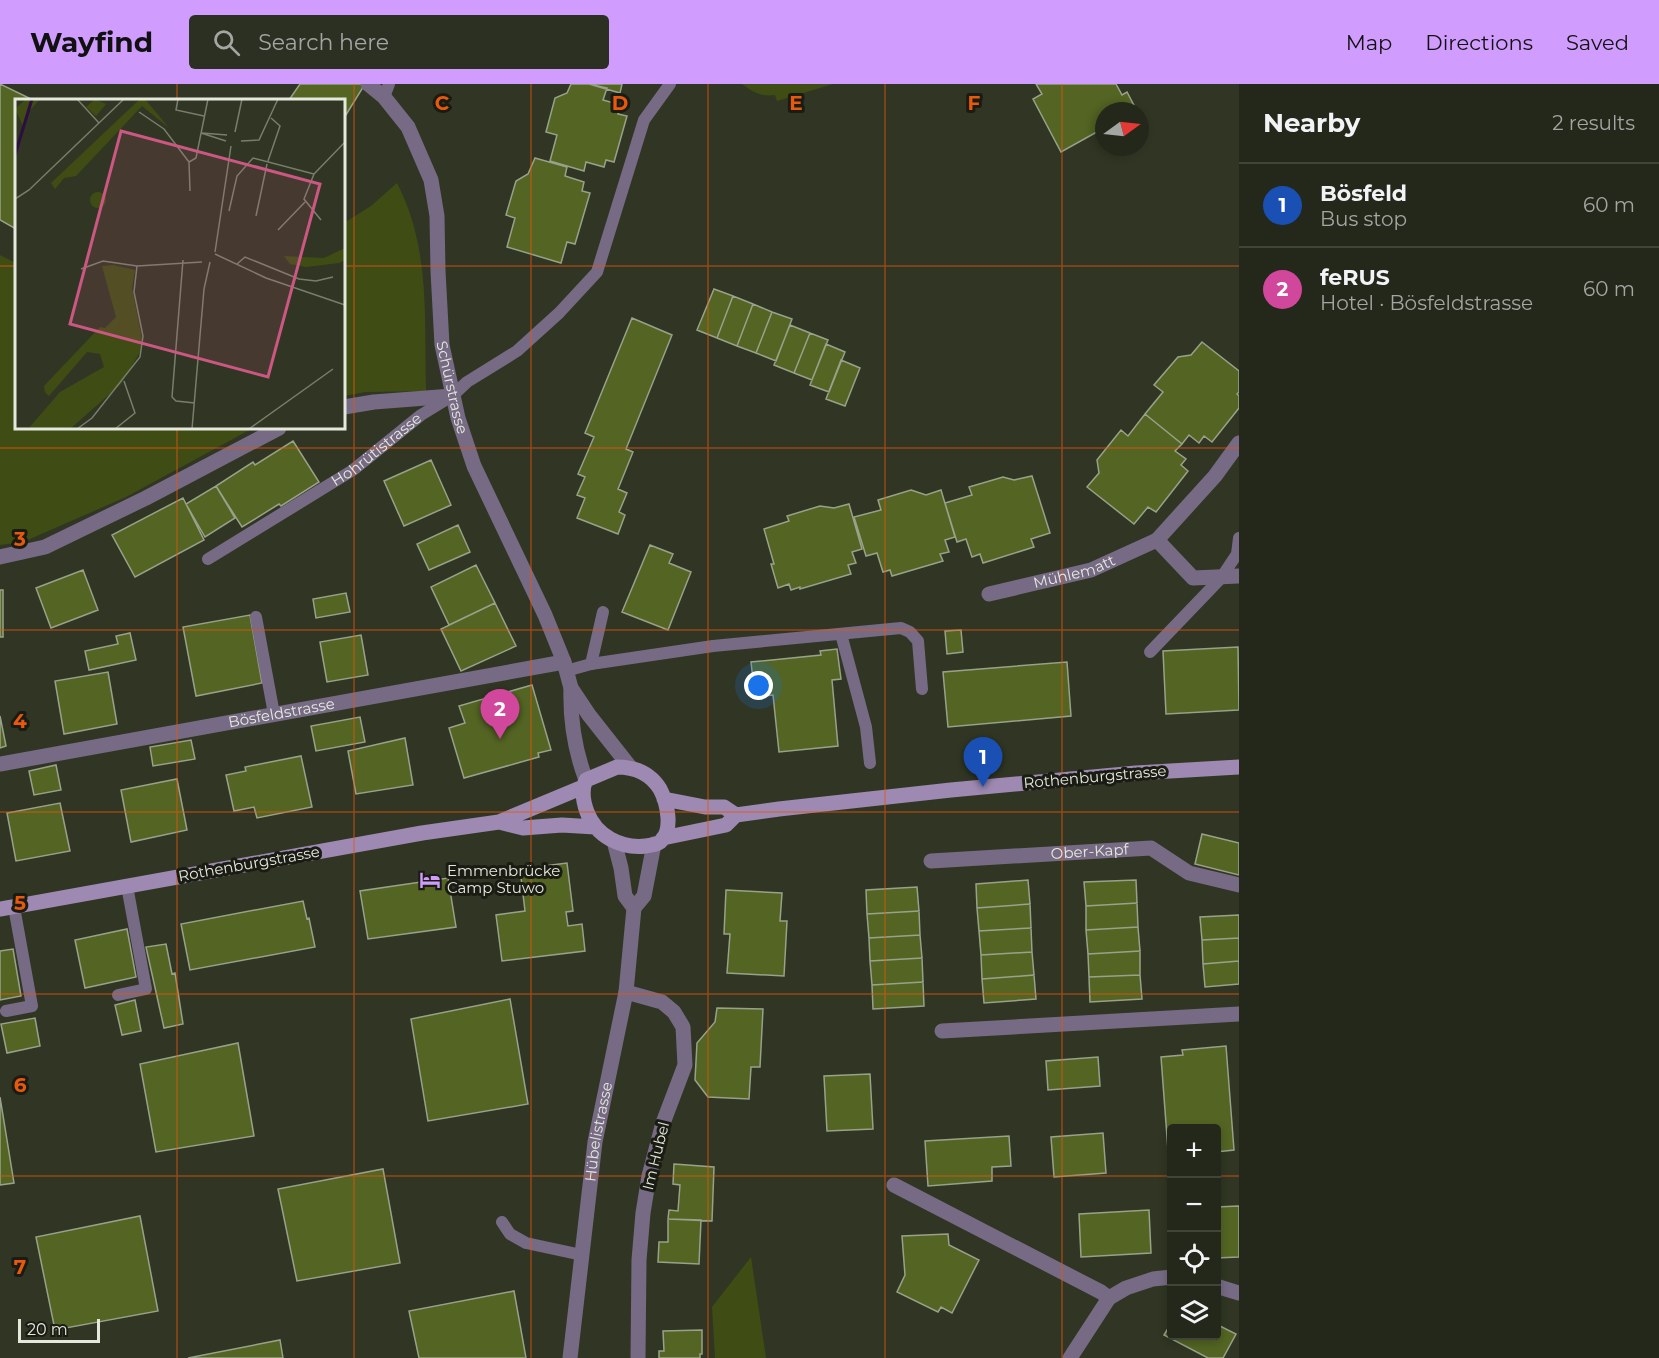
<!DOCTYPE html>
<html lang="en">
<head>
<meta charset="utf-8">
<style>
	:root { --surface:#24281a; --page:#2c3023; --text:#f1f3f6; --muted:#a3a6a2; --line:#414439; --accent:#d09dfe }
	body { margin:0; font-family:Montserrat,sans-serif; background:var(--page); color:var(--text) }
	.controls { position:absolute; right:18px; bottom:18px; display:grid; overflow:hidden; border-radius:6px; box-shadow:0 3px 9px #0003 }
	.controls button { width:54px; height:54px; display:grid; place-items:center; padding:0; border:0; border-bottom:2px solid var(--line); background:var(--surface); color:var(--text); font:30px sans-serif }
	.compass { position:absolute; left:1095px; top:18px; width:54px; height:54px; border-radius:50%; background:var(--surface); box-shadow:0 3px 9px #0003; rotate:75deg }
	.scale { position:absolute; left:18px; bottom:15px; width:82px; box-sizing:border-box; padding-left:6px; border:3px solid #e5e9dd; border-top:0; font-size:16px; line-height:21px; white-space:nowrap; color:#e5e9dd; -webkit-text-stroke:4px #1a1c14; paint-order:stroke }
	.you { position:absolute; left:759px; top:602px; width:21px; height:21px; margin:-15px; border:4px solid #fff; border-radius:50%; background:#1a73e8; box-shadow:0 0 0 9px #1a73e833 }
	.badge { display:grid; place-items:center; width:39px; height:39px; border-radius:50%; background:var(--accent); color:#fff; font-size:20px; font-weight:700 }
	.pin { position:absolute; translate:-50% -50px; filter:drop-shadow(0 2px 3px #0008) }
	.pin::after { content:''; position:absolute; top:32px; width:21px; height:18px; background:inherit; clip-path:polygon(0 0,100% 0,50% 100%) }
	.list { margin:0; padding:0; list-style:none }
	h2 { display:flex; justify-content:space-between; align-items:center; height:78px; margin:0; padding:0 24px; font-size:26px }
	h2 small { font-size:20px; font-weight:400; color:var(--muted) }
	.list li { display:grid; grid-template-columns:39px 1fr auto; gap:18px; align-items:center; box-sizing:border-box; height:84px; padding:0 24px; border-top:2px solid var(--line) }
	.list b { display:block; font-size:22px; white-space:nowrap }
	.list p { margin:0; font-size:20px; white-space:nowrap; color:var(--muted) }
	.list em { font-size:20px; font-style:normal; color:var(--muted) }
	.icon { flex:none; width:33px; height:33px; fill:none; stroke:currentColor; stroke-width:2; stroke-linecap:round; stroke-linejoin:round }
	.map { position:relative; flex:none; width:1239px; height:1274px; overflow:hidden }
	header { display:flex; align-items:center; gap:36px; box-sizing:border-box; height:84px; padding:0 30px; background:var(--accent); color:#111 }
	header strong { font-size:28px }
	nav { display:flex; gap:33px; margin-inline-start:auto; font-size:21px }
	.search { width:420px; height:54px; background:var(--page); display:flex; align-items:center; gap:15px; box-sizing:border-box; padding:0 21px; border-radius:6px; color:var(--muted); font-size:22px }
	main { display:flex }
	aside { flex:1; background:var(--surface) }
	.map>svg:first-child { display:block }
</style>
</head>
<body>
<header>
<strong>Wayfind</strong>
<div class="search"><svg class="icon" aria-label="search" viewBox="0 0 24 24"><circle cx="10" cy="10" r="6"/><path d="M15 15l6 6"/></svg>Search here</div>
<nav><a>Map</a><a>Directions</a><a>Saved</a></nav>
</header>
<main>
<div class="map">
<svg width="1239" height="1274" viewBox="0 0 1239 1274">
	<rect width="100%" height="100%" fill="#303623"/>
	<path fill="#3f4d14" d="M742,0H833L777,17L775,11C761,13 753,8 742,0Z
		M397,99C431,165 424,235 426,307L365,308L344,312V139L371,122Z
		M0,171L16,179V344H253L126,413L23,458L0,461Z
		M751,1173L766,1274H715L712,1223Z"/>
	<path fill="#536423" stroke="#99a18b" stroke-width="1.5" d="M0,0L33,16H16V145L0,136Z
		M300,0H365L344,34V16H289Z
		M571,0H589L607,4L603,16L621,21L618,30L627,32L614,78L606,76L604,83L586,78L584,87L550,77L557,51L546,48L555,14L567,9Z
		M589,0H622L620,9Z
		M1036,0H1116L1122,11L1127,8L1137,27H1104V44L1061,68L1033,15L1042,10Z
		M535,74L567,83L565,92L584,98L582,107L590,109L575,160L567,158L561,179L507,163L515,134L506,131L516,97L528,90Z
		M714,205L733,212L717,254L697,246Z
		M733,212L753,220L737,262L717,254Z
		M753,220L772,228L756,269L737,262Z
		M772,228L792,235L776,277L756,269Z
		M632,234L672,251L626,365L633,368L618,405L627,409L619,428L625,431L618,450L577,434L585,414L577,411L585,393L578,390L594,353L585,349Z
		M790,241L810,249L794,289L774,281Z
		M810,249L828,256L812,296L794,289Z
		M1202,258L1239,287V308L1237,310L1239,312V324L1212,358L1204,352L1199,359L1189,351L1182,360L1145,330L1163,308L1154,301L1178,273L1191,271Z
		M826,260L845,268L829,308L810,301Z
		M841,276L860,284L845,322L826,315Z
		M1145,330L1182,360L1175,367L1186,375L1181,381L1188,387L1156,428L1148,423L1134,440L1087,403L1099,389L1097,376L1121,346L1128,352Z
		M293,357L319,398L281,422L279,420L242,443L216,402L253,378L255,381Z
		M431,376L451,421L404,442L384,397Z
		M1032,392L1050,449L1031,455L1034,463L983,479L980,470L972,473L966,455L957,458L945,419L972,411L969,403L1003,393L1014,396Z
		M216,402L235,434L205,453L186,420Z
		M911,406L926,411L941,406L955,453L945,456L949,468L940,470L943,477L892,492L890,486L883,488L877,469L866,472L854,433L881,426L878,416Z
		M183,414L204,456L135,493L112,451Z
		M849,420L862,465L852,468L856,479L848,481L851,490L800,505V503L791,506L789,500L778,504L771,480H774L764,445L789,437L787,432L820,422L834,424Z
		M458,441L470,468L429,486L417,460Z
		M650,461L673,470L669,479L691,488L668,546L622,528Z
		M476,481L495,519L449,541L431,503Z
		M83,486L98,526L51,544L36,504Z
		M0,506H3V553H0Z
		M346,509L350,528L316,534L313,515Z
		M495,519L516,562L461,587L441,545Z
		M250,531L262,599L196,612L183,543Z
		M961,546L963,568L947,570L945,547Z
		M130,549L136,576L89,586L85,567L118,560L116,552Z
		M361,551L368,591L327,598L320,558Z
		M1238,563L1239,626L1166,630L1163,567Z
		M837,565L841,595L832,596L838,662L779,668L773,611L755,613L751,578L821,571L820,567Z
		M1067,578L1071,632L948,643L943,588Z
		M108,588L117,640L64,650L55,597Z
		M532,601L551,666L538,669L539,673L464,694L449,644L465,639L459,622Z
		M0,632L6,662L0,664Z
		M360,633L365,658L316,667L311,642Z
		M405,654L413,701L356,710L348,667Z
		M191,656L195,675L153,682L150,663Z
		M301,672L312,723L257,734L254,723L234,727L226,691L246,687L245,683Z
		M56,681L61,706L34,711L29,687Z
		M177,695L187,746L131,758L121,706Z
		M60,719L70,767L16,777L7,729Z
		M1202,750L1239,759V791L1195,780Z
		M567,779L573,827L566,828L568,842L582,840L585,867L502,877L496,831L525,827L520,785Z
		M448,794L456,843L368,855L360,807Z
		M1028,796L1030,820L977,824L976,800Z
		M1136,796L1137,819L1086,822L1084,798Z
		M917,803L919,827L867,830L866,806Z
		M726,806L782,809L780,837H787L784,892L727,889L730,850H724Z
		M303,817L307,835L309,834L315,863L190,886L181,840Z
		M1137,819L1138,843L1086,846V822Z
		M1030,820L1031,844L979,847L977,824Z
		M919,827L920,851L869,854L867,830Z
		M1239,831V854L1202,856L1200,833Z
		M1138,843L1140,867L1088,870L1086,846Z
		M1031,844L1032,868L981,871L979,847Z
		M127,845L136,893L85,904L75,856Z
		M920,851L922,874L870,877L869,854Z
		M1239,854V877L1203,880L1202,856Z
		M166,860L172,890L175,889L183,940L164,944L146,863Z
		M13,865L21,912L0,916V867Z
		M1140,867V891L1089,893L1088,870Z
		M1032,868L1034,891L982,895L981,871Z
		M922,874L923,898L872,901L870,877Z
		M1239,877V900L1205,903L1203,880Z
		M1034,891L1036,915L984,919L982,895Z
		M1140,891L1142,915L1090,918L1089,893Z
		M923,898L924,922L873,925L872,901Z
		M510,915L528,1020L428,1037L411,935Z
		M135,916L141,947L122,951L115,921Z
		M717,924L763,925L760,983H751L749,1015L708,1013L695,996L697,959L715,938Z
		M35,934L40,962L7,969L1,940Z
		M238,959L254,1052L156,1068L140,980Z
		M1226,962L1234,1066L1216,1068V1044H1172V1065L1168,1066L1161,973L1183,971L1182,966Z
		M1098,973L1100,1002L1048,1006L1046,977Z
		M870,990L873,1045L827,1047L824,992Z
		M0,1013L14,1099L0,1101Z
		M1103,1049L1106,1089L1054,1093L1051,1053Z
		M1009,1052L1011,1082L992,1083V1097L928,1102L925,1057Z
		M674,1080L714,1083L712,1137L668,1135L669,1126L678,1127L680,1101L673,1100Z
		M383,1085L400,1179L297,1197L278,1105Z
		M1239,1122V1173L1216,1174V1123Z
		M1149,1126L1151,1169L1081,1173L1079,1130Z
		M140,1132L158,1227L55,1246L36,1153Z
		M668,1135L701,1136L699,1180L658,1178L659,1158H668Z
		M948,1150L949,1161L979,1176L952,1229L941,1223L938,1228L897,1208L905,1191L902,1152Z
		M514,1207L526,1274H419L409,1227Z
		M1172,1238V1252H1216V1240L1236,1250L1223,1274H1208L1164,1251Z
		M702,1246V1270H700V1274H659V1267H664L663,1247Z
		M280,1256L283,1274H188Z"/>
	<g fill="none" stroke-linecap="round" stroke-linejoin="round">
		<g stroke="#776a84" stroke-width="12">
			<path d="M384,13L389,0"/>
			<path id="s1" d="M208,475L353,386L421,331L452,312L467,298L517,267L559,229L597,188L644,36L670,0"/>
			<path d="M256,533L274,630"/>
			<path d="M841,550L866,643L870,679"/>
			<path d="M1150,568L1221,494L1237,470L1239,454"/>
			<path d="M591,580L603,528"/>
			<path d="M566,587L591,580L713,562L901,544L910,548L918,557L922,605"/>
			<path d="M118,911L146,905L127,802"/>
			<path d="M6,927L32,922L14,823"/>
			<path d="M502,1138L510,1150L526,1159L582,1171"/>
		</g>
		<g stroke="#776a84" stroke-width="15">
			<path id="s2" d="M368,0L384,13L408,43L431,96L437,132L438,187L442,261L458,334L474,382L545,531L564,578L571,604L589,631L630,683"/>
			<path d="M344,323L374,318L452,312"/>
			<path d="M1157,456L1215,392L1239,359"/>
			<path d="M0,473L45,463L146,414L279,344"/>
			<path id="s3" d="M989,510L1091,486L1157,456L1193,494L1239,492"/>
			<path d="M571,604C570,635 575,667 586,696"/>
			<path id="s4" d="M0,680L564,578"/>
			<path d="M614,757L621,784L625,812L634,824"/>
			<path id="s5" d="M931,777L1151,764L1189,789L1239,801"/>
			<path d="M626,908L662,918L674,928L683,943L685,981L663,1039L649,1092L643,1129L639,1176L638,1274"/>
			<path d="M942,947L1239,930"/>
			<path d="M894,1101L1101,1208L1109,1214"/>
			<path d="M1216,1202L1239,1209"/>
			<path id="s6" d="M570,1274L595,1058L626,908L634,824L644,812L654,760"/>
			<path d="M1070,1274L1109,1214L1126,1204L1153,1195L1172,1193"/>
		</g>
		<path stroke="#9d89b1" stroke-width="15" d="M617,683C635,683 650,689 660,705C667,718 674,747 660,758C656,761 651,761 646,762C621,765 596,752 587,728C583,717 581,706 586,696Z
			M664,715L705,723H724L736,731
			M499,738L523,744L562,741L595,743
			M663,754L726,741L736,731L779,725L951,706L1136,689L1239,683
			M0,825L422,749L499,738L583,703"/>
	</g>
	<path fill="none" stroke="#e8590c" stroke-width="1.5" stroke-opacity="0.55" d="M177,0V16M354,0V1274M531,0V1274M708,0V1274M885,0V1274M1062,0V1274M0,182H16M344,182H1239M177,344V1274M0,364H1239M0,546H1239M0,728H1239M0,910H1239M0,1092H1172M1216,1092H1239"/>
	<defs>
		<g id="hotel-bare" transform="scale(1.62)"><path d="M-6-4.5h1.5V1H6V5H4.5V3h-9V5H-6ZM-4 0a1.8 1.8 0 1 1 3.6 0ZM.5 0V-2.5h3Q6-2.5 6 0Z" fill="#d09dfe" stroke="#1a1c14" stroke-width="2.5" paint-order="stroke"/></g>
	</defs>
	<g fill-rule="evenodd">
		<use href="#hotel-bare" x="430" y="796"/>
	</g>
	<g text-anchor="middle" stroke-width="6" stroke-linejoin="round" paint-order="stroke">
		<g font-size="15" fill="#e5e9dd" stroke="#1a1c14">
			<text dy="5" stroke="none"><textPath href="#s2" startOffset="326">Schürstrasse</textPath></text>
			<text dy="5" stroke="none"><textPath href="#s1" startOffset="201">Hohrütistrasse</textPath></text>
			<text dy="5" stroke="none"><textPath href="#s3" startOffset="88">Mühlematt</textPath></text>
			<text dy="5" stroke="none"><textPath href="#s4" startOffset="286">Bösfeldstrasse</textPath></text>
			<text transform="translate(1095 693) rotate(-5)" y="5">Rothenburgstrasse</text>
			<text dy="5" stroke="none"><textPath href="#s5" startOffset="159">Ober-Kapf</textPath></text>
			<text transform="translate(249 780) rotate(-10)" y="5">Rothenburgstrasse</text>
			<text dy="5" stroke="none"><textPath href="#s6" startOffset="228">Hübelistrasse</textPath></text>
			<text transform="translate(656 1072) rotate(-76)" y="5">Im Hubel</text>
		</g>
		<g font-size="15" fill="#e5e9dd" stroke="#1a1c14" text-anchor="start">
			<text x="447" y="792">Emmenbrücke<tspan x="447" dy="17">Camp Stuwo</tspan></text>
		</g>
	</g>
	<g transform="translate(15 15)">
		<rect width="330" height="330" fill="#303623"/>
		<path d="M11,0H25L11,16L9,29L0,10ZM80,0L91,5L81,17L71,8ZM125,0H130L154,29L127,7L61,77L49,79L40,90L36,84ZM75 101a8 8 0 1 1 16 0a8 8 0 1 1-16 0ZM330,149V161L324,164L291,168L275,165L269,157L309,159ZM98,166L120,171L117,189L127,240L125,253L106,285L55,330H13L45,293L89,268L85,255L72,253L34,297L30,293L29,287L85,228L90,229L101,218L87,167Z" fill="#3f4d14"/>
		<path fill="none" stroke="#2c0e40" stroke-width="3" d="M0,56L17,0"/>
		<path fill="none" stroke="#787e6d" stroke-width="1.5" d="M62,0L84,24M163,0L161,11L189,17M124,13L149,30L174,63M220,33L227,0M186,34L211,42M187,34L212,36M226,42L244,41L263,0M253,62L265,27L256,19M299,75L330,43M175,92L174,63L181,59L193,0M0,100L14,91L109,0M214,112L222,77L238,59L299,75L289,100L306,121M241,117L252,65M263,131L290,103M200,153L216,47M200,155L251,179L330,206M168,161L157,298L161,302L180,304M222,165L230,158L284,180L301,182L318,178M66,170L88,162L122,167L187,163M62,330L77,319L125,258L128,237L119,193L122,167M100,330L120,314L109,282M177,330L189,190L195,163M234,330L318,270"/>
		<path fill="#cc5782" fill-opacity="0.15" stroke="#cc5782" stroke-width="3" d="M106,32L305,85L253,278L55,225Z"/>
		<rect width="330" height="330" fill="none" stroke="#e5e9dd" stroke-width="3"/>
	</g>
	<g font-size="20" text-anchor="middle" font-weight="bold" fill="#e8590c" stroke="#1a1c14" stroke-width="6" stroke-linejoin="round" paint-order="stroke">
		<text x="442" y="26">C</text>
		<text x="620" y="26">D</text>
		<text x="796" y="26">E</text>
		<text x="974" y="26">F</text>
		<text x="20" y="462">3</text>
		<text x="20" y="644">4</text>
		<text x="20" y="826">5</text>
		<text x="20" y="1008">6</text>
		<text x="20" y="1190">7</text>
	</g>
</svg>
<div class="controls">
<button>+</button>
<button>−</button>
<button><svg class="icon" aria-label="locate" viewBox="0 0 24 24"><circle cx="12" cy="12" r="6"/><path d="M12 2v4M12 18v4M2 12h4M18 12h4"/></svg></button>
<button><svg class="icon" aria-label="layers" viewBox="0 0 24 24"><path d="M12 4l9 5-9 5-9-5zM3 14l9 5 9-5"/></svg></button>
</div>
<svg class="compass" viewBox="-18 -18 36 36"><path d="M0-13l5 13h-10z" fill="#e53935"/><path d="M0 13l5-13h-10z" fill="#a3a6a2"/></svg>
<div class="scale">20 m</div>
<div class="you"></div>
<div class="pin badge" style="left:983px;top:703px;background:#1a4fb4">1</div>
<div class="pin badge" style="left:500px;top:655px;background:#d1479c">2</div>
</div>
<aside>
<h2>Nearby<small>2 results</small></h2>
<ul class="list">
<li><span class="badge" style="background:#1a4fb4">1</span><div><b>Bösfeld</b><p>Bus stop</p></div><em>60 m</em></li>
<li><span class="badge" style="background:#d1479c">2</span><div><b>feRUS</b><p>Hotel · Bösfeldstrasse</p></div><em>60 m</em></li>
</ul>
</aside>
</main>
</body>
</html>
